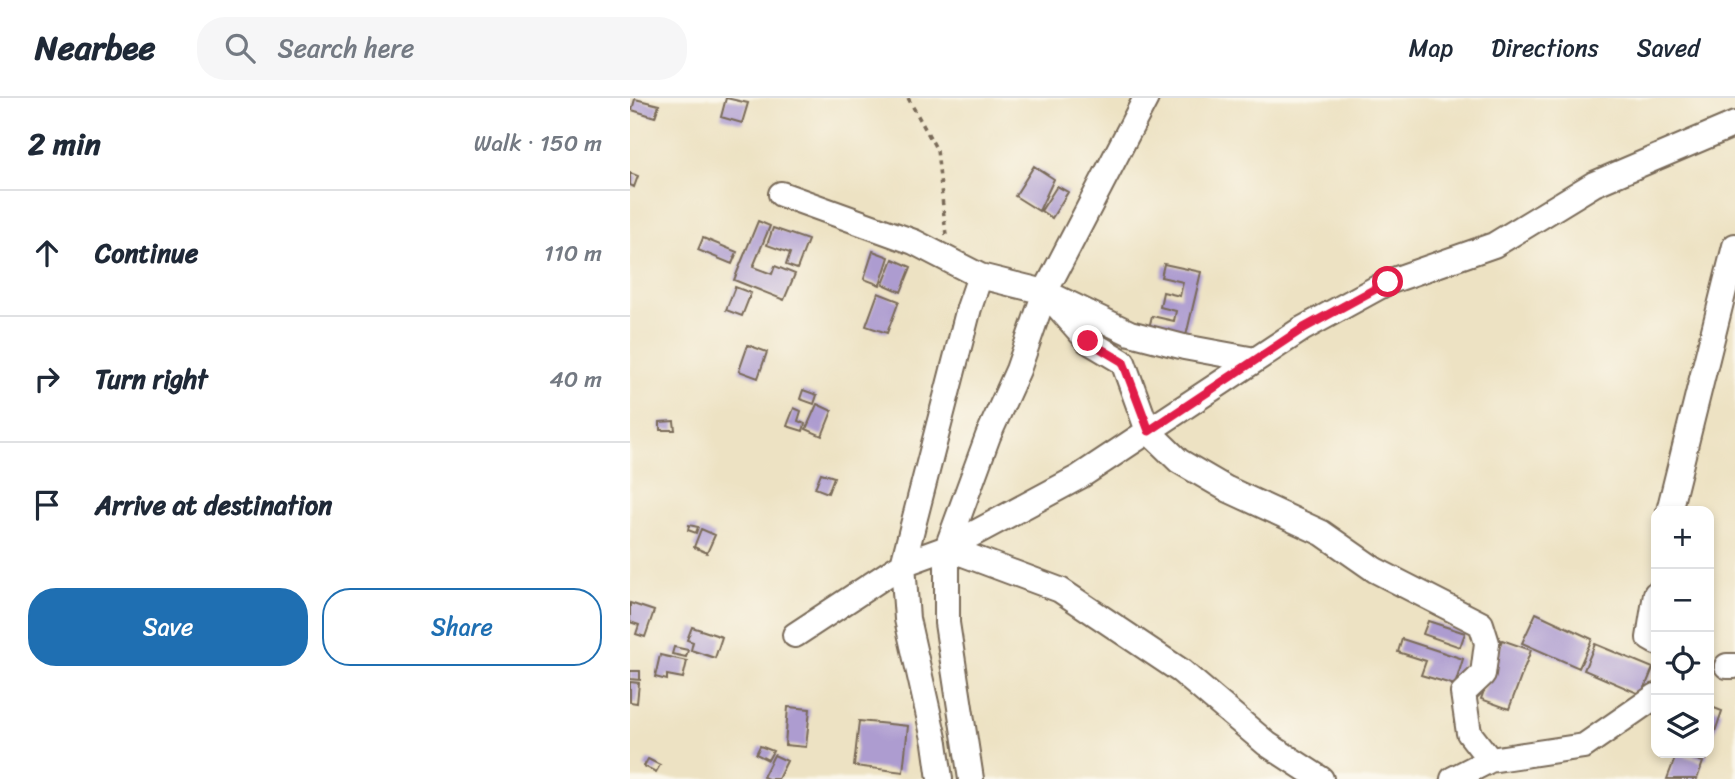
<!DOCTYPE html>
<html lang="en">
<head>
<meta charset="utf-8">
<style>
	:root { --surface:#fff; --page:#f6f6f7; --text:#1f2937; --muted:#747a83; --line:#e0e1e3; --accent:#1f6fb2 }
	body { margin:0; font-family:Sriracha,sans-serif; background:var(--page); color:var(--text) }
	.controls { position:absolute; right:21px; bottom:21px; display:grid; overflow:hidden; border-radius:14px; box-shadow:0 4px 10px #0003 }
	.controls button { width:63px; height:63px; display:grid; place-items:center; padding:0; border:0; border-bottom:2px solid var(--line); background:var(--surface); color:var(--text); font:35px sans-serif }
	.stop { position:absolute; width:21px; height:21px; margin:-16px; border:5px solid #e11d48; border-radius:50%; background:#fff }
	.stop.end { background:#e11d48; border-color:#fff; box-shadow:0 2px 7px #0008 }
	.list { margin:0; padding:0; list-style:none }
	h2 { display:flex; justify-content:space-between; align-items:center; height:91px; margin:0; padding:0 28px; font-size:30px }
	h2 small { font-size:23px; font-weight:400; color:var(--muted) }
	.list li { display:grid; grid-template-columns:46px 1fr auto; gap:21px; align-items:center; box-sizing:border-box; height:126px; padding:0 28px; border-top:2px solid var(--line) }
	.list b { display:block; font-size:26px; white-space:nowrap }
	.list em { font-size:23px; font-style:normal; color:var(--muted) }
	.actions { display:flex; gap:14px; padding:21px 28px }
	.actions a { flex:1; padding:16px 0; border:2px solid var(--accent); border-radius:28px; text-align:center; font-size:24px; color:var(--accent) }
	.actions .main { background:var(--accent); color:#fff }
	.icon { flex:none; width:38px; height:38px; fill:none; stroke:currentColor; stroke-width:2; stroke-linecap:round; stroke-linejoin:round }
	.map { position:relative; flex:none; width:1105px; height:681px; overflow:hidden }
	header { display:flex; align-items:center; gap:42px; box-sizing:border-box; height:98px; padding:0 35px; background:var(--surface); border-bottom:2px solid var(--line) }
	header strong { font-size:33px }
	nav { display:flex; gap:38px; margin-inline-start:auto; font-size:24px }
	.search { width:490px; height:63px; background:var(--page); display:flex; align-items:center; gap:18px; box-sizing:border-box; padding:0 24px; border-radius:28px; color:var(--muted); font-size:26px }
	main { display:flex }
	aside { flex:1; background:var(--surface) }
	.map>svg:first-child { display:block }
</style>
</head>
<body>
<header>
<strong>Nearbee</strong>
<div class="search"><svg class="icon" aria-label="search" viewBox="0 0 24 24"><circle cx="10" cy="10" r="6"/><path d="M15 15l6 6"/></svg>Search here</div>
<nav><a>Map</a><a>Directions</a><a>Saved</a></nav>
</header>
<main>
<aside>
<h2>2 min<small>Walk · 150 m</small></h2>
<ul class="list">
<li><svg class="icon" aria-label="ahead" viewBox="0 0 24 24"><path d="M12 20V5M6 11l6-6 6 6"/></svg><div><b>Continue</b></div><em>110 m</em></li>
<li><svg class="icon" aria-label="right" viewBox="0 0 24 24"><path d="M7 20v-9h11M14 6l5 5-5 5"/></svg><div><b>Turn right</b></div><em>40 m</em></li>
<li><svg class="icon" aria-label="arrive" viewBox="0 0 24 24"><path d="M6 21V4h12l-3 4 3 4H6"/></svg><div><b>Arrive at destination</b></div></li>
</ul>
<div class="actions"><a class="main">Save</a><a>Share</a></div>
</aside>
<div class="map">
<svg width="1105" height="681" viewBox="0 0 1105 681">
	<rect width="100%" height="100%" fill="#fbf7ec"/>
	<filter id="ink" filterUnits="userSpaceOnUse"><feTurbulence type="fractalNoise" baseFrequency=".0143" numOctaves="2"/><feDisplacementMap in="SourceGraphic" scale="14" xChannelSelector="R" yChannelSelector="G"/><feConvolveMatrix kernelMatrix="1 2 1 2 8 2 1 2 1" color-interpolation-filters="sRGB"/></filter>
	<filter id="wash" filterUnits="userSpaceOnUse"><feTurbulence type="fractalNoise" baseFrequency=".00686" numOctaves="4" result="noise"/><feDisplacementMap in="SourceGraphic" scale="28" xChannelSelector="R" yChannelSelector="G"/><feGaussianBlur stdDeviation="1.57" result="paint"/><feColorMatrix in="noise" values="0 0 0 0 0 0 0 0 0 0 0 0 0 0 0 0 0 1.4 0 .05"/><feComposite in="paint" operator="in"/></filter>
	<g filter="url(#wash)">
		<rect width="100%" height="100%" fill="#ede2c3"/>
		<g id="blocks">
			<path fill="#ad9cd0" d="M96,0L118,5L112,25L91,19Z
				M5,1L29,7L25,19L2,12Z
				M404,68L424,81L409,113L385,98Z
				M0,75L8,78L4,89L0,87Z
				M427,88L438,94L422,120L411,113Z
				M128,123L140,128L123,169L142,176L145,168L165,176L154,202L104,182Z
				M143,130L178,142L167,171L156,167L160,155L137,147Z
				M73,140L107,154L102,166L68,152Z
				M243,153L259,159L250,187L234,181Z
				M263,161L281,169L271,194L253,186Z
				M534,166L571,174L555,242L518,234L522,218L544,223L546,213L530,209L533,194L550,198L553,184L531,179Z
				M105,189L121,195L112,218L96,212Z
				M248,195L269,203L257,235L236,228Z
				M118,247L137,254L128,280L109,273Z
				M173,292L187,297L184,306L170,301Z
				M187,306L202,313L192,338L176,331Z
				M164,310L171,313L168,323L175,326L173,333L157,328Z
				M44,323L45,332H30V324Z
				M191,375L204,379L198,395L185,390Z
				M59,427L68,429L66,435L58,432Z
				M71,431L85,437L77,455L64,449Z
				M0,505L24,513L15,539L6,536L9,527L0,524Z
				M906,515L962,541L949,570L892,545Z
				M798,523L835,535L830,549L793,536Z
				M62,529L92,539L85,560L61,552L63,544L57,542Z
				M772,541L833,561L825,587L791,577L796,563L768,554Z
				M872,542L901,552L879,611L851,601Z
				M965,546L1023,570L1012,597L954,572Z
				M44,549L58,552L56,559L42,556Z
				M30,557L57,563L53,580L37,577V582L25,579Z
				M0,573H10V582L0,581Z
				M0,584L9,585L7,605L0,604Z
				M1079,608L1092,613L1079,651Z
				M158,609L180,611L176,649L155,647Z
				M229,623L278,628L273,674L224,668Z
				M130,648L143,653L138,662L126,656Z
				M1047,655L1073,664L1067,681H1037Z
				M1056,655H1078L1076,662Z
				M144,657L157,663L148,681H138L133,679Z
				M18,661L30,667L26,674L14,668Z"/>
		</g>
	</g>
	<g filter="url(#ink)">
		<use href="#blocks" fill-opacity="0" stroke="#796a58" stroke-width="2"/>
		<g fill="none" stroke-linecap="round" stroke-linejoin="round">
			<g stroke="#796a58" stroke-width="28">
				<path id="minor" d="M151,96L284,144L350,178L415,194L500,235L554,249L625,262
					M415,194L458,243L493,264L518,333L549,363L597,391L692,435L745,472L851,526L857,545L853,576L833,595L839,635L860,662
					M1039,413L1105,148
					M317,450L430,492L551,573L637,646L691,681
					M1026,496L1019,540L1026,544
					M165,537L273,466L317,450L449,379L672,231L758,184L864,147L964,86L1105,26
					M1097,568H1105
					M310,681L305,645L277,521L273,466L339,210L350,178
					M341,681L317,525V450L358,338L388,272L415,194L516,0
					M823,681L860,662L954,648L1026,598"/>
			</g>
			<path stroke="#796a58" stroke-width="3.5" stroke-dasharray="5 5" stroke-linecap="butt" d="M278,0L307,52L316,137"/>
			<use href="#minor" stroke="#fff" stroke-width="24"/>
		</g>
	</g>
	<g fill="none" stroke-linecap="round" stroke-linejoin="round" filter="url(#ink)">
		<path stroke="#e11d48" stroke-width="9" d="M458,243L493,264L519,333L672,231L758,184"/>
	</g>
</svg>
<div class="controls">
<button>+</button>
<button>−</button>
<button><svg class="icon" aria-label="locate" viewBox="0 0 24 24"><circle cx="12" cy="12" r="6"/><path d="M12 2v4M12 18v4M2 12h4M18 12h4"/></svg></button>
<button><svg class="icon" aria-label="layers" viewBox="0 0 24 24"><path d="M12 4l9 5-9 5-9-5zM3 14l9 5 9-5"/></svg></button>
</div>
<div class="stop" style="left:758px;top:184px"></div>
<div class="stop end" style="left:458px;top:243px"></div>
</div>
</main>
</body>
</html>
